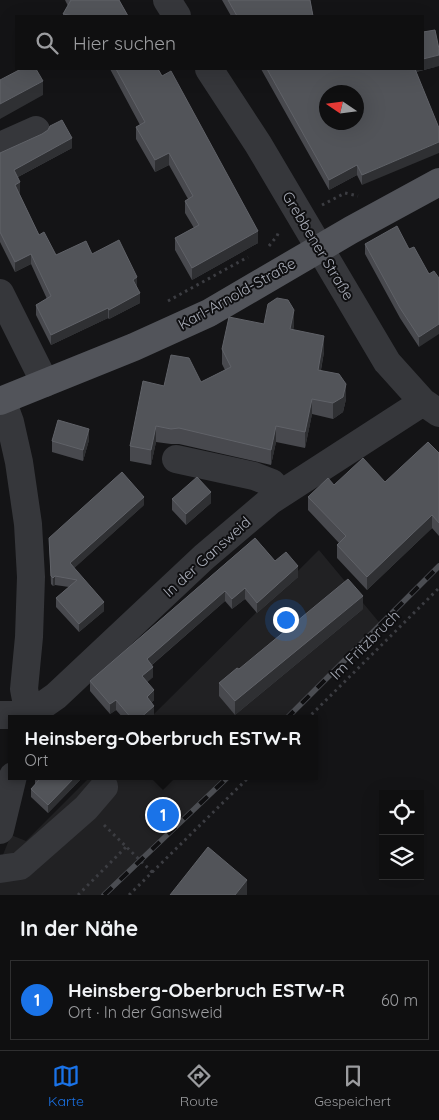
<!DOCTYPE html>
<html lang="de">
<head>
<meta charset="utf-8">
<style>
	:root { --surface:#0f0f10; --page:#181819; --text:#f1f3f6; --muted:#9b9c9f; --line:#2f2f30; --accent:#1a73e8 }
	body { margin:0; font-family:Quicksand,sans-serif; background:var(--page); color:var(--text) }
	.controls { position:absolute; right:15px; bottom:15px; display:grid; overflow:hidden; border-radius:0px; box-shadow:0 5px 20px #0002 }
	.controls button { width:45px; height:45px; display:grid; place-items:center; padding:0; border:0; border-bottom:1px solid var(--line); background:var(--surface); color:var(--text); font:25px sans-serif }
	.compass { position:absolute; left:319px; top:85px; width:45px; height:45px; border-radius:50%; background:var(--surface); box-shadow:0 5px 20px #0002; rotate:283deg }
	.you { position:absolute; left:285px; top:619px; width:18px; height:18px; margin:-12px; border:4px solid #fff; border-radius:50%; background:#1a73e8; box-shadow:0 0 0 8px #1a73e833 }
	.badge { display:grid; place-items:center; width:32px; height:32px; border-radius:50%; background:var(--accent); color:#fff; font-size:16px; font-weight:700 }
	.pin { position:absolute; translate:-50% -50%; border:2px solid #fff; box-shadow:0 1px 5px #0006 }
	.popup { position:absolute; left:8px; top:715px; width:310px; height:65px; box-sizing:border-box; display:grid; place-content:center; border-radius:0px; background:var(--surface); filter:drop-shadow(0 1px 4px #0005); font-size:16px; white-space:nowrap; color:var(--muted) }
	.popup b { font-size:19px; color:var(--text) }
	.popup::after { content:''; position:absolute; left:50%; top:100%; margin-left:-10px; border:10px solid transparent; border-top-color:var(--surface) }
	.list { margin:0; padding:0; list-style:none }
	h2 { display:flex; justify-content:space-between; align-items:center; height:65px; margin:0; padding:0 20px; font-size:21px }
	h2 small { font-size:16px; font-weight:400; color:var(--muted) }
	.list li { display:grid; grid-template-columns:32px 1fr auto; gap:15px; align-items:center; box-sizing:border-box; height:80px; margin:0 10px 10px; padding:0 10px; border:1px solid var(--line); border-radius:0px }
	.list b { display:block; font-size:19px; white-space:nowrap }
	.list p { margin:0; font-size:16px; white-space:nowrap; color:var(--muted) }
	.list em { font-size:16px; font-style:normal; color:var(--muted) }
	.icon { flex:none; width:28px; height:28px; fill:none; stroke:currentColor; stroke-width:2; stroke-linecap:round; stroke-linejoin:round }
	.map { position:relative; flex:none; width:439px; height:895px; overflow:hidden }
	.search { position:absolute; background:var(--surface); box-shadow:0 5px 20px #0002; left:15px; right:15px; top:15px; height:55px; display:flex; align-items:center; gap:12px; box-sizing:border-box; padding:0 18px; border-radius:0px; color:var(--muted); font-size:19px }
	.sheet { height:155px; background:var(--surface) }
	nav { display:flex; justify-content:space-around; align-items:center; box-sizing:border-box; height:70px; border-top:1px solid var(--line); background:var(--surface); font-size:14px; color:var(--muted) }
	nav a { display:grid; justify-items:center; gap:2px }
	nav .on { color:var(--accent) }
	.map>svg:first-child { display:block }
</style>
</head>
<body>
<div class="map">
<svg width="439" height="895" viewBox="0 0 439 895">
	<rect width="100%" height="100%" fill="#141416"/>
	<path fill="#212123" d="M319,550L383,627L289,719H149Z
		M91,776H230L108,895H0V862L11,835L26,841Z"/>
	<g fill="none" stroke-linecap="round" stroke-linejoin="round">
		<path stroke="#3c3d42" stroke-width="3" stroke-dasharray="2.5 4" stroke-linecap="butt" d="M322,205L345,193L358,196
			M269,246L277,236L279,231
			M168,301L248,257
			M307,719L439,588
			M104,825L153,873
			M78,895L126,847
			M129,895L250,776"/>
		<path stroke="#36373b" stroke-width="28" d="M167,0L177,16
			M209,69L258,144L387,362L423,402L439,413
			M0,146L36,130
			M0,293L45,383
			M2,400L10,422L19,462L28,524L31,577L29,637L24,689L29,715L28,719
			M176,459L254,476L272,483L281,494
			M0,715H29L56,696L204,557L270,501L423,402
			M0,830L13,776
			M0,869L20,866L86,808L104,787"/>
		<path stroke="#52545a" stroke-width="28" d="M0,401L134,347L209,313L351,230L439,182"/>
		<g stroke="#4b4d52" stroke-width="5.5">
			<path id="rail" d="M286,719L439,566
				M104,895L229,776"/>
		</g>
		<use href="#rail" stroke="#0f0f11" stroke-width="4" stroke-dasharray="11" stroke-linecap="butt"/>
	</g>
	<path fill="#48494e" d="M65,0H119L128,16H63V14L68,6Z
		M222,0H310L313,16H231Z
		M439,66L416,72L362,185L357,175L329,190L261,69H423Z
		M110,69H158L258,243L192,280L175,250V238L194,228L185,213V201L188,199L169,165L155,172L136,139V127L140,125Z
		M72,148L18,177L20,192L19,193L39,235L56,255L92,254L137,287L140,303L109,319L108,318L51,345L36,315V305L47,299L31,264L15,272L0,242V153Z
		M365,244L409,249L429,274L419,347L400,318L365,254Z
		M264,324L294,325L293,330L324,352L321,370L346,399L343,412L333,419L312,414L305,448L276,442L271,465L179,444H171L156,442L151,465L130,461V446L164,386L201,382L225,370L222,364V349Z
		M89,440L83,461L52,452V441Z
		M439,453V536L432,528L367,590L337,558V545L339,543L308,510V497L334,485L385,482Z
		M172,499L211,503L186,525L172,510Z
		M144,505L74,568L104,611L79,632L56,607V598L69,587L55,585L53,586L51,584L49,538Z
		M255,538L275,561L298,577L257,613L245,599L232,609L225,601L152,665L153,677L147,682L154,700L152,702L154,716L151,719H124L116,710L110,714L90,691V681Z
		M363,609L235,715L219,696V683L239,669Z
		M34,776H84L48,813L31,797V789L35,785V777Z"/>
	<path fill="#2f3033" d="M439,55V66L412,73V69H423V59Z
		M43,81V95L0,119V104Z
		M72,138V148L14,179V170Z
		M439,142V153L362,185V175Z
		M169,153V165L155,172V160Z
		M357,165V175L329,190V180Z
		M20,182V192L15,195V185Z
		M258,231V243L192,280V268Z
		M31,254V264L15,272V262Z
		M137,277V287L133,280Z
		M140,293V303L109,319V310Z
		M108,308V318L51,345V335Z
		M294,310V325L290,345V329Z
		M439,324V334L419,347V337Z
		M324,336V352L318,385V370Z
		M346,384V399L343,412L333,419V403Z
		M312,399V414L305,448V432Z
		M156,426V442L151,465V450Z
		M276,426V442L271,465V450Z
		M89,429V440L83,461V450Z
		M211,492V503L186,525V514Z
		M144,497V505L70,572V563Z
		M432,515V528L367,590V577Z
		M298,566V577L257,613V603Z
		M55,576V585L53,586V578Z
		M245,588V599L232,609V599Z
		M225,591V601L147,669V659Z
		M363,596V609L235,715V701Z
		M104,602V611L79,632V624Z
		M153,667V677L142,687V676Z
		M154,690V700L147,707V697Z
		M116,700V710L110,714V704Z
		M154,706V716L151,719H139Z
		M76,776H84L48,813V805Z
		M247,880V895H235Z"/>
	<path fill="#525459" stroke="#606268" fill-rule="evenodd" d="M71,0H119L128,16H74L63,14Z
		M228,0H310L313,16H237Z
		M435,30L439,49V55L423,59V32Z
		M21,69H36L43,81L0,104V80Z
		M116,69H158L162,76L171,71L258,231L192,268L175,238L199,225L185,201L193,196L169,153L155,160L136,127L145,122Z
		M267,69H415L439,128V142L362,175L357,165L329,180ZM326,92H356V122H326Z
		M62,120L72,138L14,170L20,182L15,185L39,235L44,232L56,255L86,241L92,254L119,240L137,277L133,280L140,293L109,310L108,308L51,335L36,305L51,296L31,254L15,262L0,232V153L42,134L48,130L50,126Z
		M397,226L409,249L414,247L429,274L434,271L439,278V324L419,337L400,308L365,244Z
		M277,298L288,300L294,310L290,329L324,336L318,370L339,374L346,384L343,397L333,403L312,399L305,432L276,426L271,450L179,428L171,429L156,426L151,450L130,446L143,381L164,386L171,355L189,358L201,382L231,367L222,349L229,317L264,324L268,304Z
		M58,420L89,429L83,450L52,441Z
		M428,442L439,453V523L432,515L367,577L337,545L346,536L308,497L328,478L334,485L363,458L385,482Z
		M122,472L144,497L70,563L104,602L79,624L56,598L77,580L55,576L53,578L51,576L49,538Z
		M197,477L211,492L186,514L172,499Z
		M255,538L275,561L286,552L298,566L257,603L245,588L232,599L225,591L147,659L153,667L142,676L154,690L147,697L154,706L139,719H132L116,700L110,704L90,681Z
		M348,579L363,596L235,701L219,683L237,668L239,669Z
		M35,776H76L48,805L31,789L39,780Z
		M208,847L247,880L235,895H170Z"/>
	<g text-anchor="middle" stroke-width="4" stroke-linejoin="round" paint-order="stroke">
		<g font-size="15" fill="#a7abb6" stroke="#0f0f11">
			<text transform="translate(318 246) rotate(59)" y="5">Grebbener Straße</text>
			<text transform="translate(237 294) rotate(-29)" y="5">Karl-Arnold-Straße</text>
			<text transform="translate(207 557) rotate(-42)" y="5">In der Gansweid</text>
			<text transform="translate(365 645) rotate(-45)" y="5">Im Fritzbruch</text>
		</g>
	</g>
</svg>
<div class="controls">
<button><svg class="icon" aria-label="locate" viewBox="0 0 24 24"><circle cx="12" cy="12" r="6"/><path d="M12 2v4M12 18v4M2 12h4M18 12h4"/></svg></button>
<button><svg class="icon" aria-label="layers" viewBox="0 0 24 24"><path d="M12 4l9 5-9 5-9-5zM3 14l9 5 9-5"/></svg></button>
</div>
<svg class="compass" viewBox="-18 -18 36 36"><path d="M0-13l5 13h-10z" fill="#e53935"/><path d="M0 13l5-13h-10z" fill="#9b9c9f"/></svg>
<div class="you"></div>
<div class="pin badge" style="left:163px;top:815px">1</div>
<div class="popup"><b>Heinsberg-Oberbruch ESTW-R</b>Ort</div>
<div class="search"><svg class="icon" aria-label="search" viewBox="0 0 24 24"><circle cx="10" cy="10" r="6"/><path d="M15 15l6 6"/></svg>Hier suchen</div>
</div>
<section class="sheet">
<h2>In der Nähe<small></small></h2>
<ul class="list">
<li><span class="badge">1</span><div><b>Heinsberg-Oberbruch ESTW-R</b><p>Ort · In der Gansweid</p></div><em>60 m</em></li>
</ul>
</section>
<nav>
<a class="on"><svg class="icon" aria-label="map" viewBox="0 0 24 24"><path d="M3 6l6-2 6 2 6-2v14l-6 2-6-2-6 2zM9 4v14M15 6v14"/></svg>Karte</a>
<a><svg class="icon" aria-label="directions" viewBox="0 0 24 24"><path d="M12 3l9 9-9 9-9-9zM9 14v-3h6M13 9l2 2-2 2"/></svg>Route</a>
<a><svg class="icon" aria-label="saved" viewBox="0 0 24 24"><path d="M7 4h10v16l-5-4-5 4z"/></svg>Gespeichert</a>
</nav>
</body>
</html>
